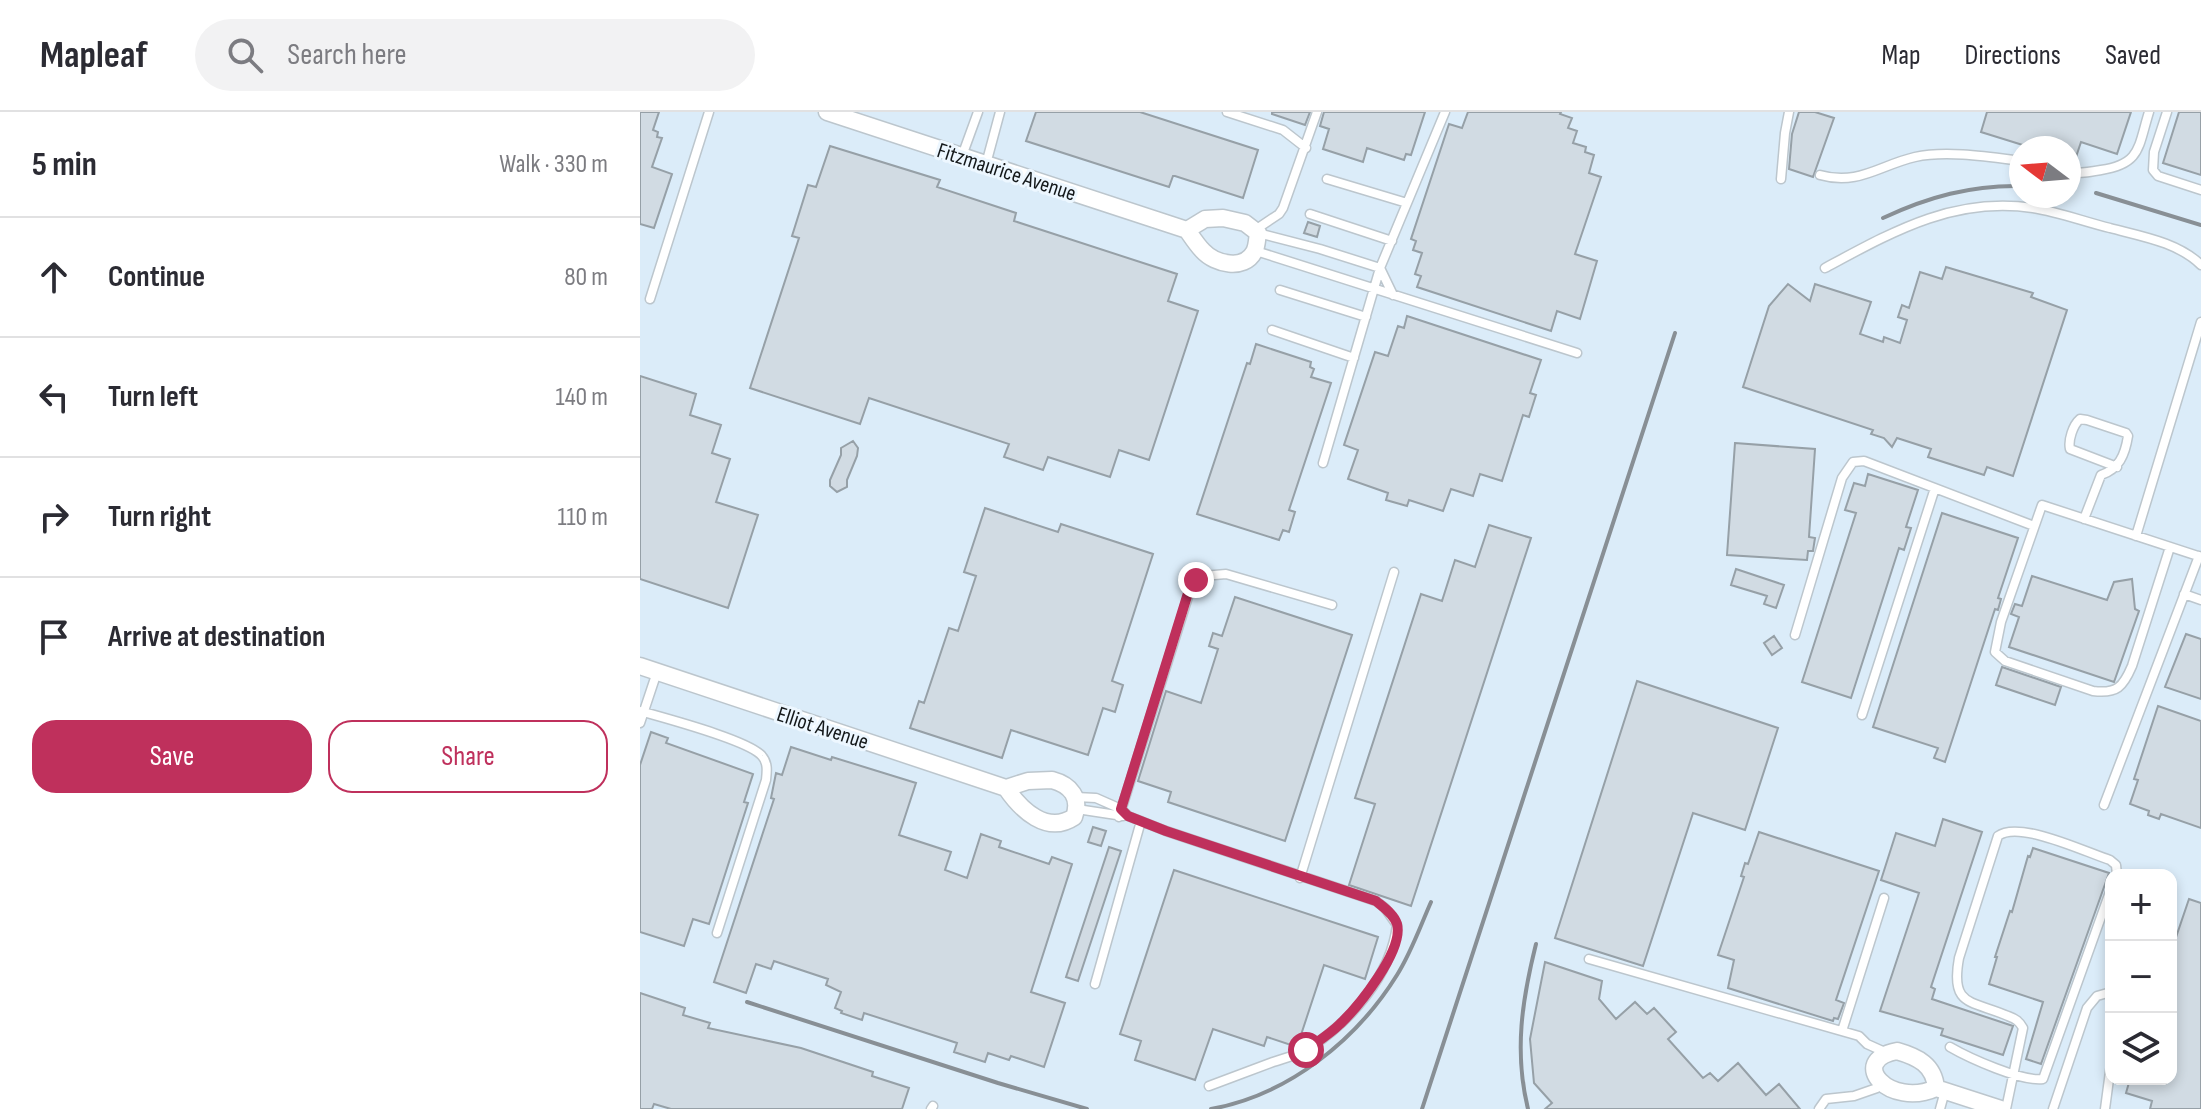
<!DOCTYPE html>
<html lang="en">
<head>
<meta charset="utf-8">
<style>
	:root { --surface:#fff; --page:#f2f2f3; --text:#2b2b33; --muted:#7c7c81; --line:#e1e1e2; --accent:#bf305c }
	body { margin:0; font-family:"Sofia Sans Condensed",sans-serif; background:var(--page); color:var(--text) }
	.controls { position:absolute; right:24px; bottom:24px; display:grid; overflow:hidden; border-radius:16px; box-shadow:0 4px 12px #0003 }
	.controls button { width:72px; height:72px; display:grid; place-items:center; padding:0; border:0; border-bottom:2px solid var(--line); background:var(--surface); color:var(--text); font:40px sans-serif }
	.compass { position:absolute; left:1369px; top:24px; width:72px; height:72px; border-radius:50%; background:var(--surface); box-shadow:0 4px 12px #0003; rotate:286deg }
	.stop { position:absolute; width:24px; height:24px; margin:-18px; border:6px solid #bf305c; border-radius:50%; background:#fff }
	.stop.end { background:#bf305c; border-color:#fff; box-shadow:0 2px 8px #0008 }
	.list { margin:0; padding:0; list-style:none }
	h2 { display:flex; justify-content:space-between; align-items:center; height:104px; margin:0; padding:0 32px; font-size:34px }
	h2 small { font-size:26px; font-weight:400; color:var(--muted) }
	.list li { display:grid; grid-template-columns:52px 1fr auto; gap:24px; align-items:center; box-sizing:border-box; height:120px; padding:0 32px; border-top:2px solid var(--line) }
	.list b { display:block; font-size:30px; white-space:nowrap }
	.list em { font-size:26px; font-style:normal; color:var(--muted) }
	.actions { display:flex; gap:16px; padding:24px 32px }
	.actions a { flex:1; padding:18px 0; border:2px solid var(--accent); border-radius:24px; text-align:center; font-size:28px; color:var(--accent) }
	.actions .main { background:var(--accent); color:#fff }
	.icon { flex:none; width:44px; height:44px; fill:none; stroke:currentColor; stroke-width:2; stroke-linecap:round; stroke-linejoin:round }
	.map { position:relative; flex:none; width:1561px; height:997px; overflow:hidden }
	header { display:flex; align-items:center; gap:48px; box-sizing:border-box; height:112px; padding:0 40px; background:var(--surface); border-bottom:2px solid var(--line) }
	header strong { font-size:38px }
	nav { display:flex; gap:44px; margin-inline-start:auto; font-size:28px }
	.search { width:560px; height:72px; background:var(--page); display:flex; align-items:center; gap:20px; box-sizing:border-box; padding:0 28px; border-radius:44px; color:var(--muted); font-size:30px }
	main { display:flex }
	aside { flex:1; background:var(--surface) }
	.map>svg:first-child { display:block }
</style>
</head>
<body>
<header>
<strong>Mapleaf</strong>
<div class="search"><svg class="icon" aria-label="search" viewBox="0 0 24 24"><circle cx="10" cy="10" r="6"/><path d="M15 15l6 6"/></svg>Search here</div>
<nav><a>Map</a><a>Directions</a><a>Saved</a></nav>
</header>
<main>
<aside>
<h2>5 min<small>Walk · 330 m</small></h2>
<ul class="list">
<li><svg class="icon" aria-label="ahead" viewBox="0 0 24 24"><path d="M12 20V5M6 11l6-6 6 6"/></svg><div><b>Continue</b></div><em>80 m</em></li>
<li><svg class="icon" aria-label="left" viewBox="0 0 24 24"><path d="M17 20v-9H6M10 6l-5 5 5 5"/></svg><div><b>Turn left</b></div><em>140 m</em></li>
<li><svg class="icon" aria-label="right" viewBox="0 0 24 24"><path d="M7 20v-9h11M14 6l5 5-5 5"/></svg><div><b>Turn right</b></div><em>110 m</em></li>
<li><svg class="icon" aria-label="arrive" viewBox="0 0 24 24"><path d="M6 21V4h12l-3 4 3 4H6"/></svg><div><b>Arrive at destination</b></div></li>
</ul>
<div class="actions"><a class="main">Save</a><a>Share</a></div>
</aside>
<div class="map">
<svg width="1561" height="997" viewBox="0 0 1561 997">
	<rect width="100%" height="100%" fill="#edf7ff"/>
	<path fill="#dbecf9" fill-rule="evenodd" d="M0,0H1561V997H0ZM1381,36H1429V84H1381ZM1471,763H1531V967H1471Z"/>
	<path fill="#d1dbe3" stroke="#96a0a7" stroke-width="2" d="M0,0H19L13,18L18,20L17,25L22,26L12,55L32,62L14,116L0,112Z
		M396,0H500L618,38L603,86L535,64H533L529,75L386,29Z
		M632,0H670L665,13L632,2Z
		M684,0H785L771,43L766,42L764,48L727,36L723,50L683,37L689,17L680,14Z
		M828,0H921L920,2L932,6L928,16L937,19L933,31L946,35L945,40L954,43L949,61L961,65L935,142L957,149L940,207L917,199L911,219L777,175L781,164L775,162L782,141L773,138L776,129L771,127L809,12L822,16Z
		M1159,0H1175L1194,6L1173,65L1149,57L1152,22Z
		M1347,0H1491L1477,42L1441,30L1433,54L1429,53V36H1386V34L1341,20Z
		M1539,0H1561V63L1523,51Z
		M190,34L300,68L297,75L376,101L374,109L537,162L528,189L558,199L509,348L479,338L470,365L408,345L403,358L364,345L369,332L229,286L220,312L110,276L159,126L152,124L168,73L176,75Z
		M668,110L680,114L677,125L664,121Z
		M1306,155L1393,181L1391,185L1427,198L1373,364L1347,355L1344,363L1288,345L1291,337L1257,326L1252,335L1244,326L1231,322L1233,318L1103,275L1129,194L1148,172L1170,189L1175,172L1231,190L1220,222L1243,230L1244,225L1260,231L1267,208L1258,205L1262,193L1269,196L1280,160L1302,167Z
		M767,204L901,248L890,281L896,283L889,305L883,303L862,369L840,362L833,384L811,377L803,399L769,388L767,394L746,388L748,381L708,367L718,338L704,333L735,240L748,244L758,214L764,216Z
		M616,232L671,250L670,255L674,257L671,265L691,271L649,398L655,400L649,420L643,418L639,428L557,402L607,251L610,252Z
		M0,264L56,282L50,303L81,313L72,341L90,347L76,390L118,403L88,496L0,467Z
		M213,329L218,336L217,344L207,368V375L197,380L190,374V368L201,343V336Z
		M1095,331L1175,337L1169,425L1175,426L1173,439H1168L1167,448L1087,443Z
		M1228,362L1278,378L1266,415L1271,416L1264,438L1259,436L1211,586L1162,570L1216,401L1205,398L1214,371L1225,374Z
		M345,396L418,420L421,412L513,442L472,569L483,573L475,600L463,596L448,643L371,618L362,646L270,616L279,589L284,591L309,516L318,519L336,464L324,460Z
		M1302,401L1378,426L1358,486L1361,487L1358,498L1355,497L1305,650L1294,646L1298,636L1233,615Z
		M849,413L891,426L771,794L709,773L735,692L715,686L781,482L802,489L815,448L835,455Z
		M1096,457L1144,473L1136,496L1124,492L1127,484L1091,473Z
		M1392,464L1467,488L1474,470L1492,467L1495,497L1499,499L1474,570L1369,535L1379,505L1371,502L1375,492L1382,494Z
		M595,485L712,523L645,729L528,690L531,680L498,669L526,579L561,591L578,537L569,534L573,521L582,524Z
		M1546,522L1561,527V587L1525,575Z
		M1134,524L1142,536L1132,543L1124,531Z
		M1362,555L1421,575L1415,593L1356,573Z
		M997,569L1138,616L1105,718L1053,701L1003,854L915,826Z
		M1518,594L1561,609V716L1521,702L1519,707L1508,703L1509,699L1490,692L1498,668L1494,667Z
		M11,620L28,626L26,631L113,662L104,690L108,691L69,812L53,807L44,834L0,820V653Z
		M151,635L191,648L192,645L276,671L259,723L311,740L305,758L327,766L341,722L361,729L359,735L409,752L412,745L432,752L391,880L425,891L404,955L371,944L369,948L348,941L345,950L314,940L317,931L224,901L222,908L201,901L202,899L195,896L201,880L186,873L188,867L134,849L131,857L116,852L106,881L74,870L134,687L131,686L136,661L142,663Z
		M1303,707L1342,720L1291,875L1295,877L1292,887L1373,914L1363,943L1301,923L1303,917L1240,899L1279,781L1241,768L1256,721L1295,734Z
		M453,715L466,719L461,734L448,730Z
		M1119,720L1239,759L1196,888L1204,891L1198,907L1194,906L1193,909L1088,876L1094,848L1078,843L1104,765L1101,764L1105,751L1108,752Z
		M469,735L481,739L438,869L426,865Z
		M1393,736L1469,761L1401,952L1386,947L1403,890L1349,872L1357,845H1355L1370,799L1372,800L1388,744L1390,745Z
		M534,758L738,825L725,867L684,853L657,935L627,925L624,934L573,917L555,968L495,948L501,929L480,922Z
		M1549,787L1561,791V997H1510L1512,989L1486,981L1490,967H1531V840Z
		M905,850L962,869L959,887L976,907L995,890L1007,902L1014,896L1036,920L1028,927L1063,966L1070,961L1078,969L1098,951L1126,983L1139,972L1160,997H905L912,991L894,971L890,927Z
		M0,881L45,896L43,903L70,911L68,916L161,936L233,960L232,964L269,976L262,997H31L14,992L12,997H0Z"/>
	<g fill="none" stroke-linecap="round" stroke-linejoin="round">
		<g stroke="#bcc6cd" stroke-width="11">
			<path id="service" d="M587,0L643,18L666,36
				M1527,0L1514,40L1513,58L1518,64L1561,78
				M322,44L338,0
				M346,52L360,0
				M1429,60C1440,62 1450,60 1461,58C1501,52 1498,35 1509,0
				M1180,63C1218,74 1240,53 1275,45C1306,38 1350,45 1381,49
				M687,67L767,91
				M1141,67L1145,21L1149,0
				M670,102L752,129
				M615,118L639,102L643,96L677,0
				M618,121L680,137L740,156L753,183
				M616,139L937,241
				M1185,156C1252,120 1314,84 1393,96C1419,100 1445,110 1470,116C1500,124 1538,130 1561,153
				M640,178L726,205
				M10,187L69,0
				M632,218L714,246
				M683,351L740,156L805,0
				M1444,407L1461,363C1479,357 1485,343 1488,324L1486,321L1447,308L1440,307C1433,313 1428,328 1430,337L1477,355
				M1496,424L1561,210
				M1530,435L1492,554C1483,575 1477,582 1453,579L1365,549L1355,540L1361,510L1402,393L1561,445
				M1544,482L1561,488
				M1155,523L1202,366L1213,350L1224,349L1394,414
				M0,599C24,606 109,628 122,644C128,651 127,659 126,668L77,821
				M1222,603L1295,376
				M0,611L17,560
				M436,685L456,686L481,697L488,704L526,719L736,789L745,796L757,813C751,864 710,910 668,937C658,943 645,946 633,950C612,958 590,966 569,974
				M1464,693L1559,444
				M437,697L483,704
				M479,705L552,472L563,464L586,462L692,493
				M660,766L754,460
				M949,847L1219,924L1227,932L1247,941
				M455,872L501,709
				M1202,919L1244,786
				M1310,935C1329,946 1382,970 1403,967L1471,777
				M291,997L293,994
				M1179,997L1186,987L1214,984L1237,976
				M1300,997L1305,979
				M1366,997L1383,916C1379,909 1376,907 1368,904C1331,888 1310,895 1319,846L1358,724C1379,708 1445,740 1470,748L1476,753L1477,763
				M1413,997L1447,896L1457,884L1471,880
				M1465,997L1471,952"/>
		</g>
		<g stroke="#bcc6cd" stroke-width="19">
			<path id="minor" d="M187,0L547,118
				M583,106L605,111L618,121C617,127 617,135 614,140C604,159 575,152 563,139C557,133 552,125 547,118L565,107Z
				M0,554L366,676
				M412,668C431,673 441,686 434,705C407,723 381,698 366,676L388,669Z
				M1257,939C1278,945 1294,953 1296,976C1250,997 1206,949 1257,939Z
				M1296,976L1361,997"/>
		</g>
		<use href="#service" stroke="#fff" stroke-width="8"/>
		<use href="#minor" stroke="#fff" stroke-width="16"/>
		<path stroke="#888f95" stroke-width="4" d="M1456,81L1561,113
			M1243,106C1288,85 1331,73 1381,74
			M107,890L358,971L447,997
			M571,997C648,983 716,929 757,863C771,841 780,815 791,790
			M782,997L1035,221
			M888,997C874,940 882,888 896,832"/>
	</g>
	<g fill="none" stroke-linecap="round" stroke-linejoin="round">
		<path stroke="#bf305c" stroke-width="10" d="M556,468L549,478L481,697L488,704L526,719L736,789C743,795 754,802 757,812C764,838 719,894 700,912C690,922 677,930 666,938"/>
	</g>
	<g text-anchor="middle" stroke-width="6" stroke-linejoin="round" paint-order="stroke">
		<g font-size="22" fill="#14181a" stroke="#edf7ff">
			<text transform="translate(367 59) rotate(18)" y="8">Fitzmaurice Avenue</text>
			<text transform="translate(183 615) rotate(18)" y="8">Elliot Avenue</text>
		</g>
	</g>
</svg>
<div class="controls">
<button>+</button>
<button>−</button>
<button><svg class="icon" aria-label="layers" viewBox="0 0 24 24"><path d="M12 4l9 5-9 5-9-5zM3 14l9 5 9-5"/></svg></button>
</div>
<svg class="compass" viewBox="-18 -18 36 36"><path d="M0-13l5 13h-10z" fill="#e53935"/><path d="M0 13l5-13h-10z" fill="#7c7c81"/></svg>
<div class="stop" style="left:666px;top:938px"></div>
<div class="stop end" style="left:556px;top:468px"></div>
</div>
</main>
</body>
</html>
